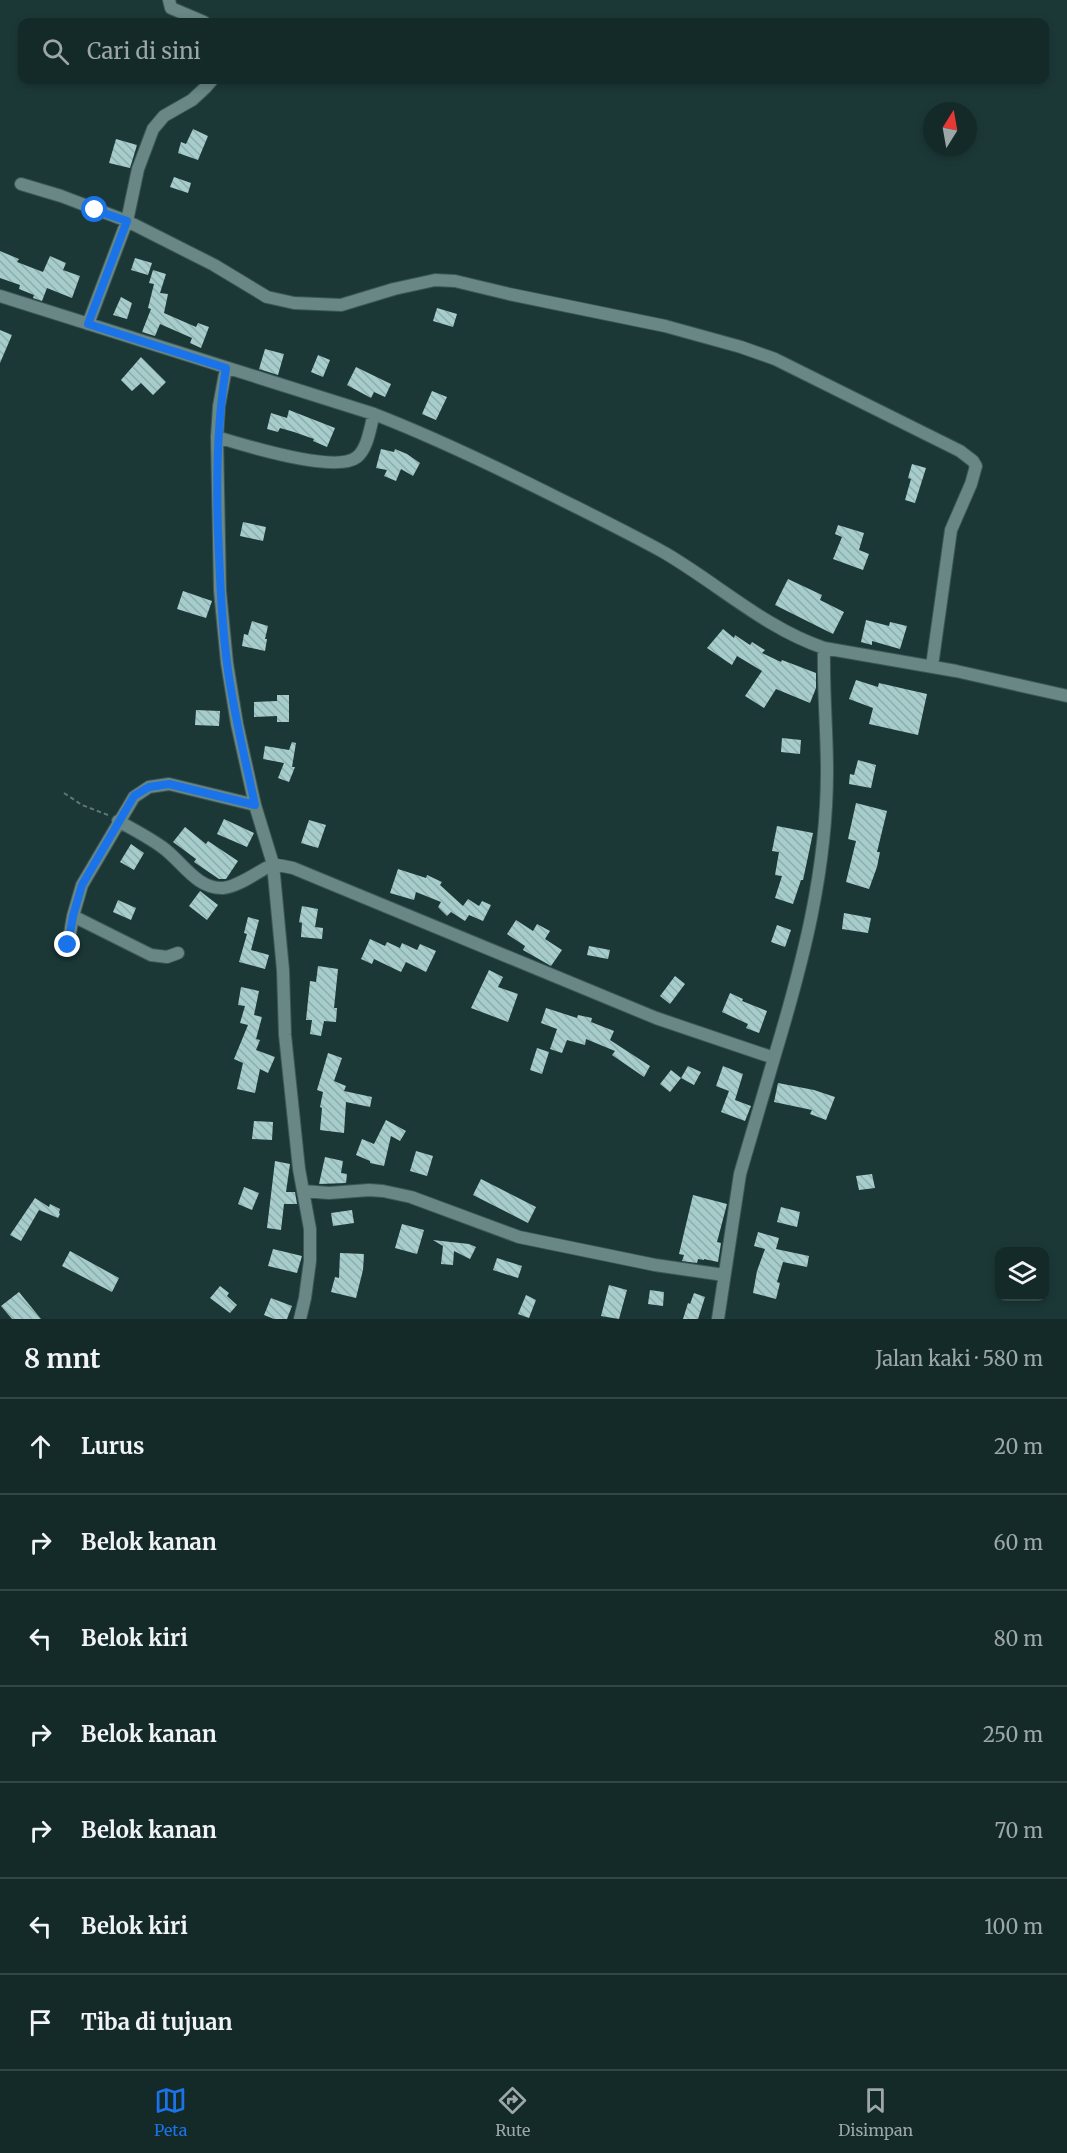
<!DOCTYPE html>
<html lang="id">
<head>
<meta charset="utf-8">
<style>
	:root { --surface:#142a29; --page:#1d3231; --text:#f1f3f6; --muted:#9da7a8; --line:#334646; --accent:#1a73e8 }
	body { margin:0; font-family:Merriweather,serif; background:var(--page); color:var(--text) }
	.controls { position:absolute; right:18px; bottom:18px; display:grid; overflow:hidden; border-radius:12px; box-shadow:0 3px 9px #0003 }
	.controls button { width:54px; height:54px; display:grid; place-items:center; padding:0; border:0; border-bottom:2px solid var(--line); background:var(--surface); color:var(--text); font:30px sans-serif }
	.compass { position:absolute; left:923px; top:102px; width:54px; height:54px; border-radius:50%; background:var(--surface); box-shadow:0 3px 9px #0003; rotate:11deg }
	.stop { position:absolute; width:18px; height:18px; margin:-14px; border:4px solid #1a73e8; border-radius:50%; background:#fff }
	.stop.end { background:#1a73e8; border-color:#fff; box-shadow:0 2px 6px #0008 }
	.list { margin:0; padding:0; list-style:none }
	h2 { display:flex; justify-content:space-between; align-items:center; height:78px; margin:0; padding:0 24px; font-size:26px }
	h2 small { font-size:20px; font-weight:400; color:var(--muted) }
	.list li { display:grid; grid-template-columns:39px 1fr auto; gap:18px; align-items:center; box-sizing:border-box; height:96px; padding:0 24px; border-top:2px solid var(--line) }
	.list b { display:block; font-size:22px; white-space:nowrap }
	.list em { font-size:20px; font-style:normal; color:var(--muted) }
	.icon { flex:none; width:33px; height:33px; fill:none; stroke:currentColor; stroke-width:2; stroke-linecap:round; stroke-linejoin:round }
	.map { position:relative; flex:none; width:1067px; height:1319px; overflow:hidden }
	.search { position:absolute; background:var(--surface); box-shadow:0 3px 9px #0003; left:18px; right:18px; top:18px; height:66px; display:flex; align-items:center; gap:15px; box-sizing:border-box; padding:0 21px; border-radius:12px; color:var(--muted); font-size:22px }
	.sheet { height:750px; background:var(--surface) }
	nav { display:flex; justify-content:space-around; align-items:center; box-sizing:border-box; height:84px; border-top:2px solid var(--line); background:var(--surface); font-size:16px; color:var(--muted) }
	nav a { display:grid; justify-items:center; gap:3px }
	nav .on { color:var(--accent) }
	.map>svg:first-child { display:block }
</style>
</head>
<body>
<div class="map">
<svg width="1067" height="1319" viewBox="0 0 1067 1319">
	<defs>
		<pattern id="building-back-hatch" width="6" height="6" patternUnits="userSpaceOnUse" patternTransform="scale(1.5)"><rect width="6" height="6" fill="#a6cdcb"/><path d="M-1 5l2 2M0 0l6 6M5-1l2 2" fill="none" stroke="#8eacab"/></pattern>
	</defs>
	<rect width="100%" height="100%" fill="#1b3837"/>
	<path fill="url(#building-back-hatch)" d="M193,129L208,136L198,160L178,153L181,142L186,144Z
		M116,139L137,145L130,168L109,163Z
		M174,177L191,183L188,193L170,187Z
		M0,251L19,259L17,262L43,272L50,256L66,263L63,270L80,276L72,298L47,288L42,301L33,298L34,295L19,289L20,285L0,278Z
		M135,258L152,263L148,275L131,270Z
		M153,270L166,274L160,293L168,294L164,313L196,327L198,323L209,327L201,348L190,343L192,338L160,324L155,336L142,332L151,309L148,308L154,284L149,283Z
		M121,297L132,303L127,319L113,315Z
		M437,308L457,314L453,327L433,321Z
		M0,330L12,335L0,363Z
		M265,349L284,354L278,375L259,369Z
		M318,355L330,360L323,377L311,372Z
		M141,357L166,382L153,395L141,383L132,391L121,380Z
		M356,367L391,384L385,397L374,392L371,398L347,385Z
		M432,391L447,397L436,420L422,414Z
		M289,410L335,428L327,447L313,441L314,439L294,432L280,428L278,432L267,429L271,413L287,418Z
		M381,449L394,452L395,449L407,454L420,463L413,476L401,469L396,481L384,476L387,470L376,468Z
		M912,464L926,468L915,503L905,500L911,479L908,478Z
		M243,522L266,527L263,541L240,536Z
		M838,525L864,533L859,550L869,554L863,570L833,559L842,537L835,534Z
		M788,579L822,595L820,600L844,612L833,634L775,605Z
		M183,591L212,601L206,618L177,609Z
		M866,620L889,626L890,622L907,626L900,649L872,641V645L861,642Z
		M252,621L268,626L265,639H267L265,651L242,646L244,634L248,635Z
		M723,629L734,638L735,635L750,645L752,642L765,650L762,653L781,662L782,660L816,673V688L810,703L776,689L764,708L745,696L762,671L737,656L732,665L707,648Z
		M856,680L878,687L879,683L927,694L918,735L869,724L873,708L849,699Z
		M277,695H289V722H277V716L254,717V702L277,701Z
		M196,710L220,711L219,726L195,725Z
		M782,738L801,740L800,754L781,752Z
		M292,742L296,743L292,767H295L289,782L278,778L284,763L263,759L265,746L289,750Z
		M858,760L876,765L871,788L849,784L850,774L854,775Z
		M856,803L887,811L877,852H880L877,867L869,889L846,882L856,841L848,839Z
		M224,819L254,833L247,847L217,834Z
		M309,820L326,825L318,848L301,843Z
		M777,826L813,833L803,880H801L793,904L775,898L782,876L775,875L779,852L772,851Z
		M185,827L206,844L208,841L238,861L226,879H219L194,862L196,859L173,842Z
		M131,844L144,853L134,870L120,862Z
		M398,869L426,878L427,875L442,882L440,885L463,906L468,899L479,906L482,901L491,905L483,921L469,915L465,921L451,912L447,916L438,907L441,902L416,892L414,900L390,893Z
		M200,891L218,905L207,920L189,906Z
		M118,900L136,908L131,920L113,912Z
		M302,906L318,909L315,927L323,928L322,939L301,937L302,923L299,922Z
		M844,913L871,918L868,933L842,929Z
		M248,917L259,920L251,950L269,955L265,969L239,962L247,934L244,933Z
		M516,920L533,931L537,924L550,931L545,939L562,950L551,966L523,950L525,946L507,934Z
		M777,925L791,930L785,947L771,942Z
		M370,939L385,946L387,942L400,948L402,943L417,950L420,944L436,951L426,972L406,962L401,972L374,959L372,964L361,959Z
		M589,946L610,950L608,959L587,955Z
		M318,966L338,969L334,1008H337L336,1022L324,1021L321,1036L310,1034L312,1020H306L310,981L316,982Z
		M489,970L503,977L498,987L518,994L508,1022L471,1008Z
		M675,976L685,984L670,1004L660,996Z
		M241,987L259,991L254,1015L262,1017L256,1039L260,1040L256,1050L275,1057L268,1073L260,1069L255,1093L237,1089L243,1063L234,1059L248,1025L240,1023L245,1006L238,1005Z
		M730,993L743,999L742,1001L767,1011L759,1033L746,1028L748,1024L722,1012Z
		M546,1008L577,1018L578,1015L592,1018L591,1022L614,1031L610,1040L650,1066L644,1077L612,1055L615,1051L586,1039L585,1045L567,1040L562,1053L550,1049L557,1029L541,1023Z
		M537,1048L549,1052L542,1074L530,1070Z
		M328,1053L342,1058L334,1081L346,1086L344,1091L372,1097L370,1107L346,1102L344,1133L320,1130L322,1108L320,1107L323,1092L317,1090Z
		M688,1066L701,1072L694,1085L681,1078Z
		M723,1066L743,1074L735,1100L751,1106L745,1121L721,1112L729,1091L716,1086Z
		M671,1070L681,1078L670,1092L660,1084Z
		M778,1083L814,1090L835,1097L826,1120L810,1114L812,1110L774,1102Z
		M386,1120L406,1131L400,1141L391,1136L384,1166L370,1163V1161L356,1155L362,1139L374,1144Z
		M254,1121L273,1122L272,1140L252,1139Z
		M416,1151L433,1156L427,1176L410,1171Z
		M325,1157L343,1161L341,1173L347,1174L346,1183L319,1184Z
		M275,1161L290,1164L286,1192H295L297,1204H284L281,1230L267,1228Z
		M872,1174L875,1188L859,1190L856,1176Z
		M481,1179L536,1207L528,1223L473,1195Z
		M244,1187L259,1193L252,1210L238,1204Z
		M693,1195L727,1204L717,1242L721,1243L718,1262L704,1259V1260L698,1259L697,1263L682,1261L684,1255L679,1254Z
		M35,1198L49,1207L50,1204L60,1209L59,1213L60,1214L58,1218L39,1210L21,1241L10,1235Z
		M781,1207L800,1212L797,1227L777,1222Z
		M352,1210L354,1223L333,1226L331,1213Z
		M402,1224L424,1230L417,1254L395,1248Z
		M758,1232L779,1238L776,1249L809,1256L807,1267L783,1262L777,1282L780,1283L776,1299L753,1293L757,1271L765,1249L754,1246Z
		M433,1240L469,1244L476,1247L470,1259L454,1251L453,1265L441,1264L443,1246Z
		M273,1249L302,1256L297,1273L268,1266Z
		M70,1251L119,1278L112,1292L62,1266Z
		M340,1253L364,1254L363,1270L356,1298L331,1292L335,1277L339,1278Z
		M497,1258L522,1266L518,1278L493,1270Z
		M609,1285L627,1290L619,1319L601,1316Z
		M220,1286L229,1293L227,1296L237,1305L230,1313L210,1298Z
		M650,1290L664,1292L663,1306L648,1304Z
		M19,1292L41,1319H12L1,1306Z
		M694,1293L705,1297L698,1319H683L688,1303L690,1304Z
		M526,1295L536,1300L529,1318L518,1314Z
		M271,1298L292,1306L287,1319H274L264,1315Z"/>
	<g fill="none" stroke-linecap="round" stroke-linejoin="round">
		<g stroke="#3d5756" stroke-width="14">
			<path id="street" d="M169,0L171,8L204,22
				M21,184L61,196L127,221L214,265L267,297L294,303L341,305L394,289L435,280L455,281L509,294L665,326L741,347L775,359L960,451L973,461L976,466L971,484L951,530L932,666
				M0,296L374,414C436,438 496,467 556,497C592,515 629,533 665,553C718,584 765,628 824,648L956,671L1067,696
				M88,324L127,221L138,169L153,129L164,116L192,100L206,87L212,80
				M226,368L219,406L217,437L220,591L227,663L237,724L255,805L273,864L283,970L285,1035L299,1169L310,1229V1261L305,1298L300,1319
				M217,437C243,445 336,474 357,457C368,448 370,427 374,414
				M118,821C133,829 148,837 162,847C182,861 196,889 223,888C238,887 259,871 273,864L293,868L656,1018L774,1058L740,1174L718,1319
				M73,916L151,955L167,957L178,953
				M68,945L73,916L82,885L134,797L149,787L169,784L255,805
				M774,1058C803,962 827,871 827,771C827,730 823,689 824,648
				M303,1191L329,1193L369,1190L383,1191L411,1197L519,1237L655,1265L724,1275"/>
		</g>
		<path stroke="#5e7675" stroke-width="2" stroke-dasharray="4.5 3" stroke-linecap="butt" d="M64,793L82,805L108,815"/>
		<use href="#street" stroke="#688785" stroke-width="12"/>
	</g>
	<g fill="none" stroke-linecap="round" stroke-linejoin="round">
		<path stroke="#1a73e8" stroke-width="8" d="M68,945L73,916L82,885L134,796L149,787L169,784L255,805C245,758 233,711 227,663C221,619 220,575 218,531C216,476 217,423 226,368L88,324L127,221L95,210"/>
	</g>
</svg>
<div class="controls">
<button><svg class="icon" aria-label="layers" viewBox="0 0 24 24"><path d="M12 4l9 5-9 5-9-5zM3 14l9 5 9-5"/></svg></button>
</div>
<svg class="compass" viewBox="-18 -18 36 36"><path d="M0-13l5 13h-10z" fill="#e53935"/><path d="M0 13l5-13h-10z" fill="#9da7a8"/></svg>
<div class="stop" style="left:95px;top:210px"></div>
<div class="stop end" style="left:68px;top:945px"></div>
<div class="search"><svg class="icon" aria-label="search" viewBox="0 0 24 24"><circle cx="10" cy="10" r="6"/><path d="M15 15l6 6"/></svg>Cari di sini</div>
</div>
<section class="sheet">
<h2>8 mnt<small>Jalan kaki · 580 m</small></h2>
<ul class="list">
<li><svg class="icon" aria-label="ahead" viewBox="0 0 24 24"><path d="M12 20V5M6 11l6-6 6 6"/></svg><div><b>Lurus</b></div><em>20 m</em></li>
<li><svg class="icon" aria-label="right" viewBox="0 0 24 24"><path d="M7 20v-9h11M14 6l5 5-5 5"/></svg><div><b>Belok kanan</b></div><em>60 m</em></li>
<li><svg class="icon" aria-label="left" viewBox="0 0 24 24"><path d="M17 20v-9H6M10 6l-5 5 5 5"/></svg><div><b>Belok kiri</b></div><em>80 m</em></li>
<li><svg class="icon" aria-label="right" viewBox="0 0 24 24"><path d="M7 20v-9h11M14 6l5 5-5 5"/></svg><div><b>Belok kanan</b></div><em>250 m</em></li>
<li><svg class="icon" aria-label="right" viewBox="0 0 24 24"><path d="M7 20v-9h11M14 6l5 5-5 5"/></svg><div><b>Belok kanan</b></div><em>70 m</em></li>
<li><svg class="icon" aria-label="left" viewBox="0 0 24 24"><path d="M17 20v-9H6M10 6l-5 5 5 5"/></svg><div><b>Belok kiri</b></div><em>100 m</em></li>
<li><svg class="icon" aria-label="arrive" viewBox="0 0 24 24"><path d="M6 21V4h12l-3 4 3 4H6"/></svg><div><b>Tiba di tujuan</b></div></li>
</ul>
</section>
<nav>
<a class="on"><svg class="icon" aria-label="map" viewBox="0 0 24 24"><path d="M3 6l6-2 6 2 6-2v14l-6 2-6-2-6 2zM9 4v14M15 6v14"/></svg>Peta</a>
<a><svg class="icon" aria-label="directions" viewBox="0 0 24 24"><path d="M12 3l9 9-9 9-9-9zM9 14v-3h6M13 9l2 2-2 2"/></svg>Rute</a>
<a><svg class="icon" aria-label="saved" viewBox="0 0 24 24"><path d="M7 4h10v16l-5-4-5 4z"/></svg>Disimpan</a>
</nav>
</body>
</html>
